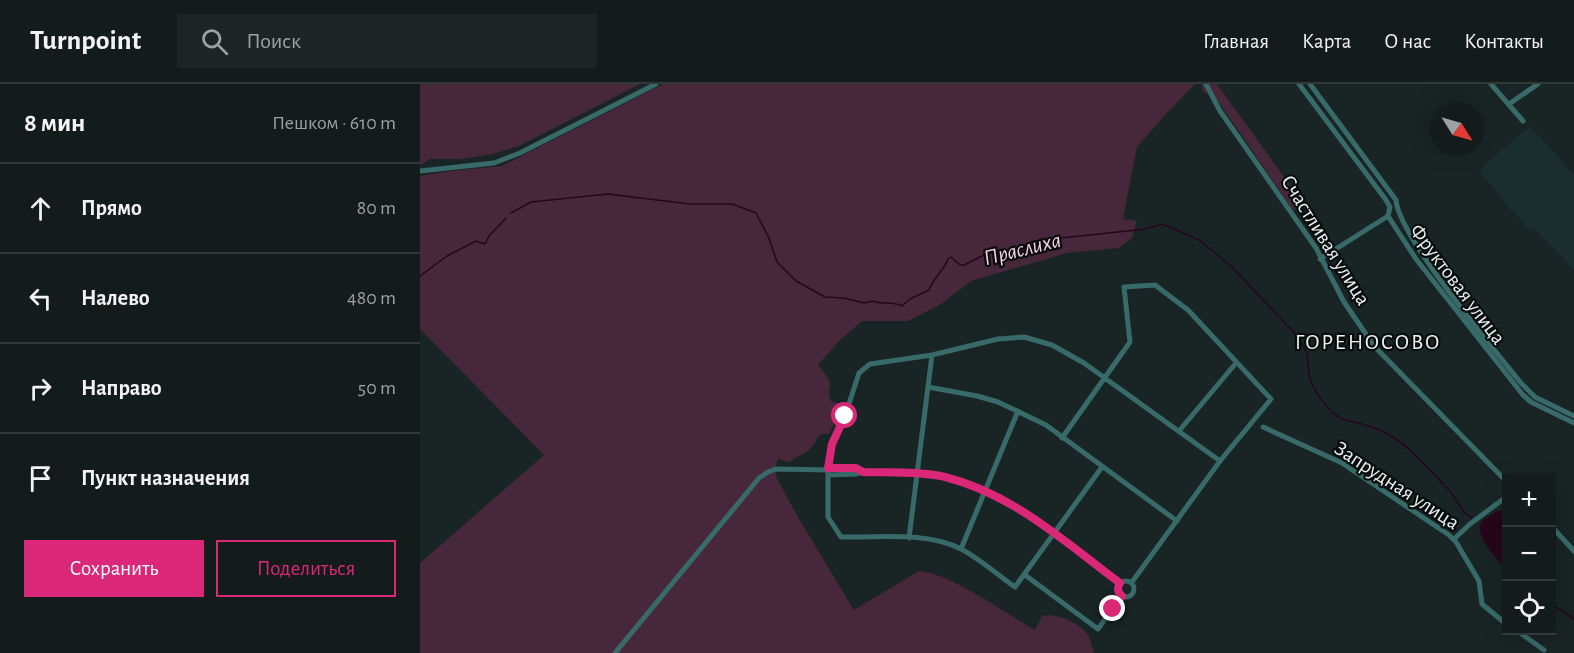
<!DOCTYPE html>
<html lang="ru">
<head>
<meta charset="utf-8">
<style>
	:root { --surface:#131b1b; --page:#1c2424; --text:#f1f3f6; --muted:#9da1a3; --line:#32393a; --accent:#db2777 }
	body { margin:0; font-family:"Alegreya Sans",sans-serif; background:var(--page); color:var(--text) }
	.controls { position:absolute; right:18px; bottom:18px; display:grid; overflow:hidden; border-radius:0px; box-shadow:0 6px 24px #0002 }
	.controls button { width:54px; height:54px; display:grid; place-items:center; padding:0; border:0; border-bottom:2px solid var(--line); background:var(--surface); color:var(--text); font:30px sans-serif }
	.compass { position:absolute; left:1010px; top:18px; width:54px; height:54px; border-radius:50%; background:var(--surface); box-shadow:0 6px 24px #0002; rotate:127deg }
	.stop { position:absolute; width:18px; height:18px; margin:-14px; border:4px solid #db2777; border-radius:50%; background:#fff }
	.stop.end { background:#db2777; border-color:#fff; box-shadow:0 2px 6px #0008 }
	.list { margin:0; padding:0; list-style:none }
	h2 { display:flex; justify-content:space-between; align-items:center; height:78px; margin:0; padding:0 24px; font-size:26px }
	h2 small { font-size:20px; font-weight:400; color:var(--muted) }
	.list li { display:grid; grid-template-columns:39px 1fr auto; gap:18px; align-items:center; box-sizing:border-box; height:90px; padding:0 24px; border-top:2px solid var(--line) }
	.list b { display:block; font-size:22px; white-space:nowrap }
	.list em { font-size:20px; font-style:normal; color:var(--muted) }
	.actions { display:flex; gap:12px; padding:18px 24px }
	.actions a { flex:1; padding:14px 0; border:2px solid var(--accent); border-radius:0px; text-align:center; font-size:21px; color:var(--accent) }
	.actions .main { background:var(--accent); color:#fff }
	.icon { flex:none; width:33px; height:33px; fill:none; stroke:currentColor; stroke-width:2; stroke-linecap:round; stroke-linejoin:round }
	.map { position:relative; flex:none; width:1154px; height:569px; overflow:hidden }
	header { display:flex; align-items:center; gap:36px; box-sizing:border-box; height:84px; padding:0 30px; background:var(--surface); border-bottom:2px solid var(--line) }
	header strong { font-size:28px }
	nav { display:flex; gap:33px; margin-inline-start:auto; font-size:21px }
	.search { width:420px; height:54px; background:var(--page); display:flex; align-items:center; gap:15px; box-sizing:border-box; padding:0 21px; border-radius:0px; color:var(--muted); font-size:22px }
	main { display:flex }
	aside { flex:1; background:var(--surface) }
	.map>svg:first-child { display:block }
</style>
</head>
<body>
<header>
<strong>Turnpoint</strong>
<div class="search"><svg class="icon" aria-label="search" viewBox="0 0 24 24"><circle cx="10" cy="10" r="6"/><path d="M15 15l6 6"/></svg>Поиск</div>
<nav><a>Главная</a><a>Карта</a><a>О нас</a><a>Контакты</a></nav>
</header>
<main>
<aside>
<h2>8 мин<small>Пешком · 610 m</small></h2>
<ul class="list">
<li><svg class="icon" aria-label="ahead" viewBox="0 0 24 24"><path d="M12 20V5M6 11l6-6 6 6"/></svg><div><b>Прямо</b></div><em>80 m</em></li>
<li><svg class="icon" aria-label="left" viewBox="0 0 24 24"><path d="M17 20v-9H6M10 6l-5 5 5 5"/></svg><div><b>Налево</b></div><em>480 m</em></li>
<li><svg class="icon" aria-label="right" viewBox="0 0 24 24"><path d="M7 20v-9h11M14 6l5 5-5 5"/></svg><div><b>Направо</b></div><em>50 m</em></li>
<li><svg class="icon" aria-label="arrive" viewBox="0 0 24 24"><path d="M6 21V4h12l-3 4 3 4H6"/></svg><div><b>Пункт назначения</b></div></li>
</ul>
<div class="actions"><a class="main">Сохранить</a><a>Поделиться</a></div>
</aside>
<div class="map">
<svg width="1154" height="569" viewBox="0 0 1154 569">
	<rect width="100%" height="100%" fill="#192424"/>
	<path fill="#192e2d" d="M1110,42L1154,91V186L1113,144H1107L1060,88L1063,82Z"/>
	<path fill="#47273a" d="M0,0H220L99,62L73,70L42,75H10L0,81Z
		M243,0H775L746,30L717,63L703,135L717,137L712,154L699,164L647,169L551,197L521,220L488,237H442L419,257L398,281L410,297L409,311L411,317L418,319L421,325L409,350C395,348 399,357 391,364C387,368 374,375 368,378L358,375L356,381V393L379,435L434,526L499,487C528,488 587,530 615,546L622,532C635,528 661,539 668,551C670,554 673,566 674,569H0V479L124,371L0,245V92L31,87L82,82Z
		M782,0H797L882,118L874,126L872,125L792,8L785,9L782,5Z"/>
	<path fill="#25061a" d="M1077,427H1081L1086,431V484C1078,478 1054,450 1061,439C1064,434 1073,430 1077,427Z"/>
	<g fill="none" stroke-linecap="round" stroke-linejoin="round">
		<path stroke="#25061a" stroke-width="1.5" d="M91,129L111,118L188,110L270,120H312L336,129L349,154L357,178L376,197L405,213L424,214L444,219L453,217C462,221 473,217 482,222L490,215L509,206C514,192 524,187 528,175L531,173L540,181H544L568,169L598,165L614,157L629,159L631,155L726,145L742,140L750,143L779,156L812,183L879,254C881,261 886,263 887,271C889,279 888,291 891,298C897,312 909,326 921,335C934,338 949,341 962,347C988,359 1009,386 1029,406C1038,416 1040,428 1052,434
			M0,192L27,172L56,157L65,160L69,152L86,134
			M1132,520L1154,535"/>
		<path stroke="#386a69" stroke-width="5" d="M786,0L800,27L896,164L924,218L954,262L1086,397
			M879,0L966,116L970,123L968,132L996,175L1103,311L1111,318L1154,339
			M890,0L976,116C978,151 1075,267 1101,299L1115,313L1154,332
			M1071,0L1103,37
			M1089,20L1118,0
			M0,87L74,79L100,69L236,0
			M900,175L968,132
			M508,303L557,312L578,318L626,341L757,437
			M843,343L922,379L1029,451L1036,458L1059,497L1062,520L1086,540
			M759,347L816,279
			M642,354L710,258L704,203L735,201L768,226L851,315L800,377L712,498
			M682,383L595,503C578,491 560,475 541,465C506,447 459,454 421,453L408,433V384L412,359L425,332L439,289L450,280L512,271L578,255L604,253L632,261L664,279L800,377
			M408,384H436L443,388
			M408,391L436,390L443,388C470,389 498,387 525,393C592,409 645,458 700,499
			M1132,443L1154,467
			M489,454L512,271
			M1034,455L1050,440L1086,413
			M541,465L598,327
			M605,491L678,545L702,512
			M698 505a8 8 0 1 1 16 0a8 8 0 1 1-16 0Z
			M1096,546L1124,566
			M195,569L339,394L348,388L356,385L408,386"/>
	</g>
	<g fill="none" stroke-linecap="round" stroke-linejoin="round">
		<path stroke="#db2777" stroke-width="8" d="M425,332L412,360L408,384H436L443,388C470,389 498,387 525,393C593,410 645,458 700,499C697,504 697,508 702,512L693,525"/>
	</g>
	<g text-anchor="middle" stroke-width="4.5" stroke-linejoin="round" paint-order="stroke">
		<g font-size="21" fill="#ebf2f2" stroke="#080c0c">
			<text transform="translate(906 156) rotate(58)" y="7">Счастливая улица</text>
			<text transform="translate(1038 200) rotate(53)" y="7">Фруктовая улица</text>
			<text transform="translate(977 401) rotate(33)" y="7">Запрудная улица</text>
		</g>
		<g font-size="22" font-style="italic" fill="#f8cfe5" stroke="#080c0c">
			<text transform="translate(602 164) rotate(-14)" y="8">Праслиха</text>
		</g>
		<g font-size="22" letter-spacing="1.5" fill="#ebf2f2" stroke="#080c0c">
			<text x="948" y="265">ГОРЕНОСОВО</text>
		</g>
	</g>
</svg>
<div class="controls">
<button>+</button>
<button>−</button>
<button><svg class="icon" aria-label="locate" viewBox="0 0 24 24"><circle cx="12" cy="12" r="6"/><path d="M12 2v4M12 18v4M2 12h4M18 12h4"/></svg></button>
</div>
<svg class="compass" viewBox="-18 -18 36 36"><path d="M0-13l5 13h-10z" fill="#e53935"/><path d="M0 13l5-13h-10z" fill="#9da1a3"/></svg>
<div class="stop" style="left:425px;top:332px"></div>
<div class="stop end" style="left:693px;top:525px"></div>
</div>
</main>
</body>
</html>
